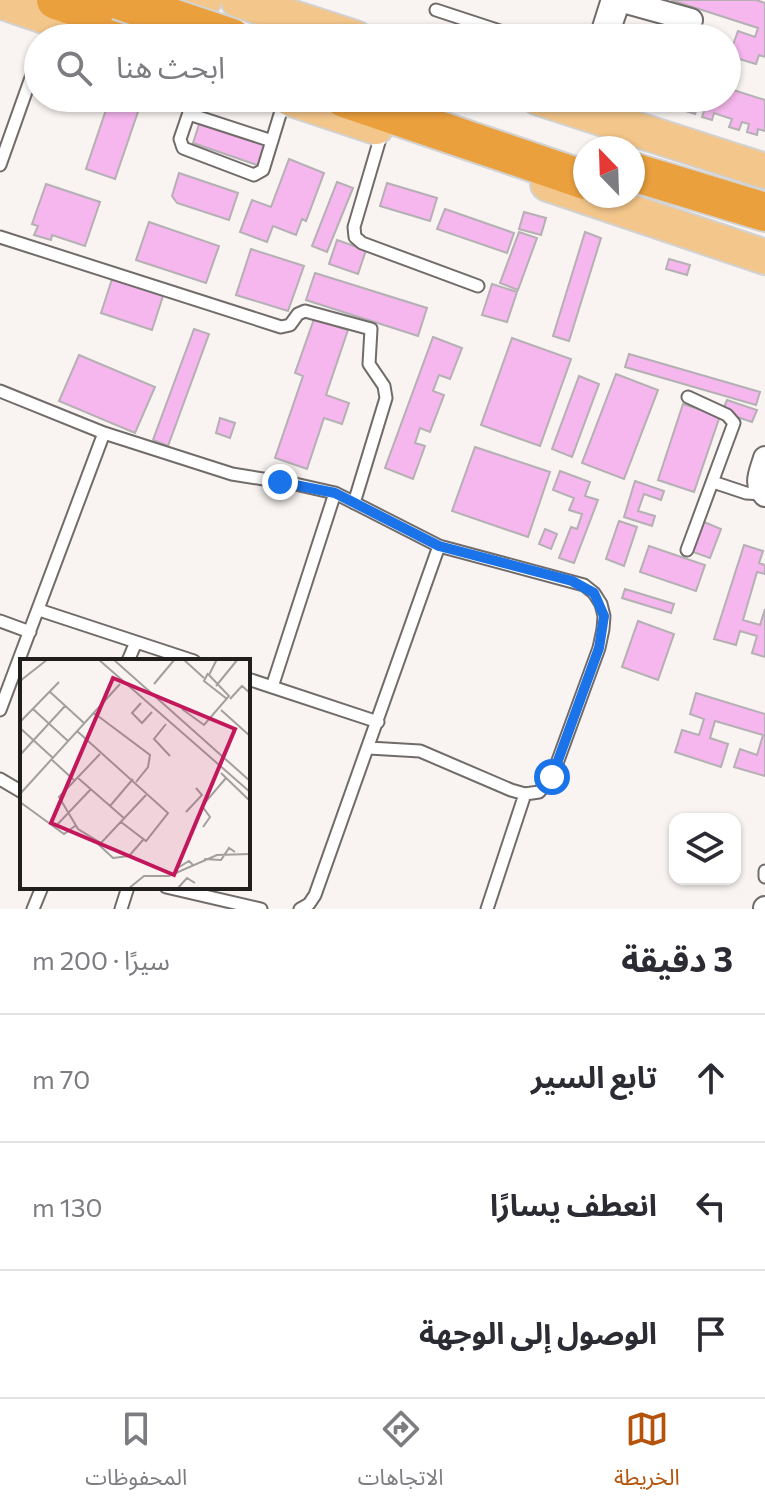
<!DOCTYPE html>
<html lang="ar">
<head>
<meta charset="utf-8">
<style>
	:root { --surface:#fff; --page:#f2f2f3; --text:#2b2b33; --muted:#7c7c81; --line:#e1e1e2; --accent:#b45309 }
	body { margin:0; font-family:Commissioner,"Noto Sans Arabic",sans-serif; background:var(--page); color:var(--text); direction:rtl }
	.controls { position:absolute; right:24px; bottom:24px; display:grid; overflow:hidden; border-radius:16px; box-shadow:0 2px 6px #0004 }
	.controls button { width:72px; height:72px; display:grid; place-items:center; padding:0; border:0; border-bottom:2px solid var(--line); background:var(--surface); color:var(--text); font:40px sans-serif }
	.compass { position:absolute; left:573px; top:136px; width:72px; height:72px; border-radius:50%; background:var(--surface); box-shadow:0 2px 6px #0004; rotate:337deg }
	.stop { position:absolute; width:24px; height:24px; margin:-18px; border:6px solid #1a73e8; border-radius:50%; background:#fff }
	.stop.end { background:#1a73e8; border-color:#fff; box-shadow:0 2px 8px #0008 }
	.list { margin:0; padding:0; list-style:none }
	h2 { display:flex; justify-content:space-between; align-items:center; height:104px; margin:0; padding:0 32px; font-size:34px }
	h2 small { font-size:26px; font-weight:400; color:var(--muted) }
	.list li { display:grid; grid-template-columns:52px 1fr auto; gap:24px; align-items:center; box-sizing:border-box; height:128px; padding:0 32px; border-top:2px solid var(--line) }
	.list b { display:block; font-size:30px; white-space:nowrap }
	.list em { font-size:26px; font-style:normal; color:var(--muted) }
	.icon { flex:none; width:44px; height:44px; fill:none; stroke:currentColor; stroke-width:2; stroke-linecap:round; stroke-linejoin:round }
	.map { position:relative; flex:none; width:765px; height:909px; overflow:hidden; direction:ltr }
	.search { position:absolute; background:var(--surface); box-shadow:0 2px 6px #0004; left:24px; right:24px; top:24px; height:88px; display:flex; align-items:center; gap:20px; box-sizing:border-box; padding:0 28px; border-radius:44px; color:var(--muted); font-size:30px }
	.sheet { height:488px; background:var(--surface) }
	nav { display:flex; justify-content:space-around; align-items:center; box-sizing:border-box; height:112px; border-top:2px solid var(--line); background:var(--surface); font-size:22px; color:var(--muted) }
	nav a { display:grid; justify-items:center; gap:4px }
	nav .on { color:var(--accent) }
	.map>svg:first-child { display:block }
</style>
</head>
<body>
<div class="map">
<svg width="765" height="909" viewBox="0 0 765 909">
	<rect width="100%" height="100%" fill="#f9f4f2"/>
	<path fill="#f5b7ed" stroke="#b4b0b3" stroke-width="2" d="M671,0H756L765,3V57L759,55L756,64L729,56L738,31L755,37L758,28Z
		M625,27L653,36L655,29L685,38H622Z
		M727,88L765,100V131L758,129L757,135L747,132L749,124L742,122L739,130L729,127L732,119L714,113L712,120L702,117L704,111L697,108L695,114L686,111L688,105L665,98H727Z
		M110,98L140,106L115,179L86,169Z
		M200,121L268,144L260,166L193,143Z
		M289,159L324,173L306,221L302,219L296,235L273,226L267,242L240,232L252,200L271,207Z
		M179,173L238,193L229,220L177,203L172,196Z
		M337,182L353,188L327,252L312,246Z
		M387,183L437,198L430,221L380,206Z
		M46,184L100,202L85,246L52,235L51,240L34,235L38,226L32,224Z
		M445,209L514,233L507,253L437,229Z
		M524,212L546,218L541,235L519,229Z
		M149,222L219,246L206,283L136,260Z
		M519,232L537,238L518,290L500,283Z
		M585,232L601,238L569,341L553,336Z
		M337,240L366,250L358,274L329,264Z
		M251,249L304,266L288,311L236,295Z
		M669,259L690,265L687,275L666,269Z
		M315,273L427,308L418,336L306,300Z
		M113,276L164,293L152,330L101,313Z
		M492,284L517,292L507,322L482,315Z
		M314,319L348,330L326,395L349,403L342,424L324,418L307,469L275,458L303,376L295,373Z
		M194,329L209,334L168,446L153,440Z
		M433,337L462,348L450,379L439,375L433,391L444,395L430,432L420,428L415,443L425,446L413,479L385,468Z
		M512,338L571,359L540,446L481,425Z
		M629,354L760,392L756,405L625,367Z
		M79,355L155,387L135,433L59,401Z
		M616,374L658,390L624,479L582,463Z
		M579,376L599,384L572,457L552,449Z
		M727,400L757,410L752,422L722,412Z
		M683,404L720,416L694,492L658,480Z
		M220,418L235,423L230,438L216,433Z
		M475,447L550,472L528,537L452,511Z
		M560,471L590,482L585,496L598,500L574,563L559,558L571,527L577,529L582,514L569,510L574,498L553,490Z
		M635,481L664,491L661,500L644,494L638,511L655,516L652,526L624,517Z
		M619,521L637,527L624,566L606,559Z
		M704,522L721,529L710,558L693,552Z
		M545,529L557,534L551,549L539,544Z
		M744,545L763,551L759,563L765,565V574L757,572L743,620L760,625L765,609V657L752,653L757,636L740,631L736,645L714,639Z
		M649,546L705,565L696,591L640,572Z
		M625,589L674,604L671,613L622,598Z
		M638,621L674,634L658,680L622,667Z
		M696,693L765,714V776L734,767L740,749L757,755L763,735L715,721L710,738L728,744L721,767L675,752L682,730L699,735L704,719L690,714Z"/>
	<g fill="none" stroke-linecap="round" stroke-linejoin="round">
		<g stroke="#716c6a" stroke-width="15">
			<path id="service" d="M436,10L521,38
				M595,38L607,0
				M194,98L180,139L183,148L254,175L263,170L285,98
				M189,114L272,141
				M382,132L354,227L355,237L362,243L478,286
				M0,165L38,58
				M0,237L281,327L290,325L298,314L305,311L371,329L369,364L384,386L386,398L354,503
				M0,391L104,433L232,474L295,484L335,493L439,546L584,585L594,593L601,604L604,616L603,629L599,648L552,777L539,792L525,794L511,790L420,751L369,748
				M713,482L746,493L763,494
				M687,550L734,423L727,415L688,397
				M39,610L194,661
				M0,621L30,632
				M128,661L136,642
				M248,679L378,722
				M272,687L335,493
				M0,710L104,433
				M0,779L22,792
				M765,871V877
				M166,887L261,909
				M33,909L42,887
				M121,909L128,887
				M300,909L309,904L315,895L439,546
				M487,909L525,794"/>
		</g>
		<g stroke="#716c6a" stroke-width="26">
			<path id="minor" d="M619,0L691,20
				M606,38L619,0
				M765,458C761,472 754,484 765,495
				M765,909V908"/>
		</g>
		<g stroke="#d3d2d2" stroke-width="38">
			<path id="primary" d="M238,0L355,38
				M0,1L91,32
				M178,38C181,20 189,10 204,0
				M289,98L376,127
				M539,98L765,171
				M548,184L765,257"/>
		</g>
		<g stroke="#d3d2d2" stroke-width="42">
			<path id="motorway" d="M56,0L168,38
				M344,98L585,180
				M633,172L765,212"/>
		</g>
		<use href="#service" stroke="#fff" stroke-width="11"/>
		<use href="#minor" stroke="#fff" stroke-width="22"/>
		<use href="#primary" stroke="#f3c68b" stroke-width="34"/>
		<use href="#motorway" stroke="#eba03e" stroke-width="38"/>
		<g stroke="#d3d2d2" stroke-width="42" stroke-linecap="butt">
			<path id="motorway-bridge" d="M118,0L232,38"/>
		</g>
		<use href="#motorway-bridge" stroke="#eba03e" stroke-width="38"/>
	</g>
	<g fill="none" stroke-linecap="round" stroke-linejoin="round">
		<path stroke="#1a73e8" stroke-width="10" d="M280,482L335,493L439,546L572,581L594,593L604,616L599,648L552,777"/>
	</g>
	<g transform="translate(20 659)">
		<rect width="230" height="230" fill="#f9f4f2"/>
		<path fill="none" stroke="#a39f9d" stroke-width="2" d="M78,0L230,133M93,0L230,122M163,0L184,19M188,14L184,22L207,40M0,22L28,0M134,25L155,0M196,27L218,0M29,32L64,64M210,40L222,27L230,34M121,44L112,54L122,64L132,53M13,50L48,82M162,50L184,66L209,37L189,16L197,0M201,51L230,77M74,54L130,96L128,108L116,123M0,63L39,23M146,65L134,80L150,97M0,69L33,99M57,72L148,154L126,182L101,163M80,95L39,138L58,170L81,184L126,136M0,96L45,47M31,100L55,122M201,114L230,142M58,119L105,160M0,135L100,25M0,143L44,175L55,167M90,147L113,120M166,153L182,136L176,129M183,168L190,158L182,147L206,119M34,169L71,130M76,183L93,199L109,197L123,181M184,200L201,201L209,189L215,193M158,214L156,210L169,202L173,206M108,230L124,217H149L197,196L230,195M157,230L167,219L175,224"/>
		<path fill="#c2185b" fill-opacity="0.15" stroke="#c2185b" stroke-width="4" d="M93,19L215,70L154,216L31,164Z"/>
		<rect width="230" height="230" fill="none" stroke="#211f1e" stroke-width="4"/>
	</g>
</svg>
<div class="controls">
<button><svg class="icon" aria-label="layers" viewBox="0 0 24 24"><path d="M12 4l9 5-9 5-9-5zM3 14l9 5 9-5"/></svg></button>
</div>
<svg class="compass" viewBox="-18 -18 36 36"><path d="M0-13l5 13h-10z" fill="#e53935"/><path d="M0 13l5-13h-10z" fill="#7c7c81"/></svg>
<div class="stop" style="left:552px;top:777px"></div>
<div class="stop end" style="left:280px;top:482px"></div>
<div class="search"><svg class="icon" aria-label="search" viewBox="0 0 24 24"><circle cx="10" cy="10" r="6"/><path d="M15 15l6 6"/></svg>ابحث هنا</div>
</div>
<section class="sheet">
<h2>3 دقيقة<small>سيرًا · 200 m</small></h2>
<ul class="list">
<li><svg class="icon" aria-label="ahead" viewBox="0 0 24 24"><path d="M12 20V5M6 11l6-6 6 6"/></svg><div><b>تابع السير</b></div><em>70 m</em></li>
<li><svg class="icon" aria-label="left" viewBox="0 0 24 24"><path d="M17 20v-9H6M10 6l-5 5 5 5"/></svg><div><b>انعطف يسارًا</b></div><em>130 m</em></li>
<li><svg class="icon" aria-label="arrive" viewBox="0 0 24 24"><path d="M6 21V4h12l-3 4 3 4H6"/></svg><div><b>الوصول إلى الوجهة</b></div></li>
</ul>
</section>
<nav>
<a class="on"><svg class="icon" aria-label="map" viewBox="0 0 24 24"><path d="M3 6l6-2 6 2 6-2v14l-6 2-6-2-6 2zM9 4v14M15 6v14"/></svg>الخريطة</a>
<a><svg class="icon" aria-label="directions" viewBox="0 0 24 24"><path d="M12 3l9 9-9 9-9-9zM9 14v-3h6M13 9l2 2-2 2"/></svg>الاتجاهات</a>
<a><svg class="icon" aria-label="saved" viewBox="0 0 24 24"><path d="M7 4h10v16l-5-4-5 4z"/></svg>المحفوظات</a>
</nav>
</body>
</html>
